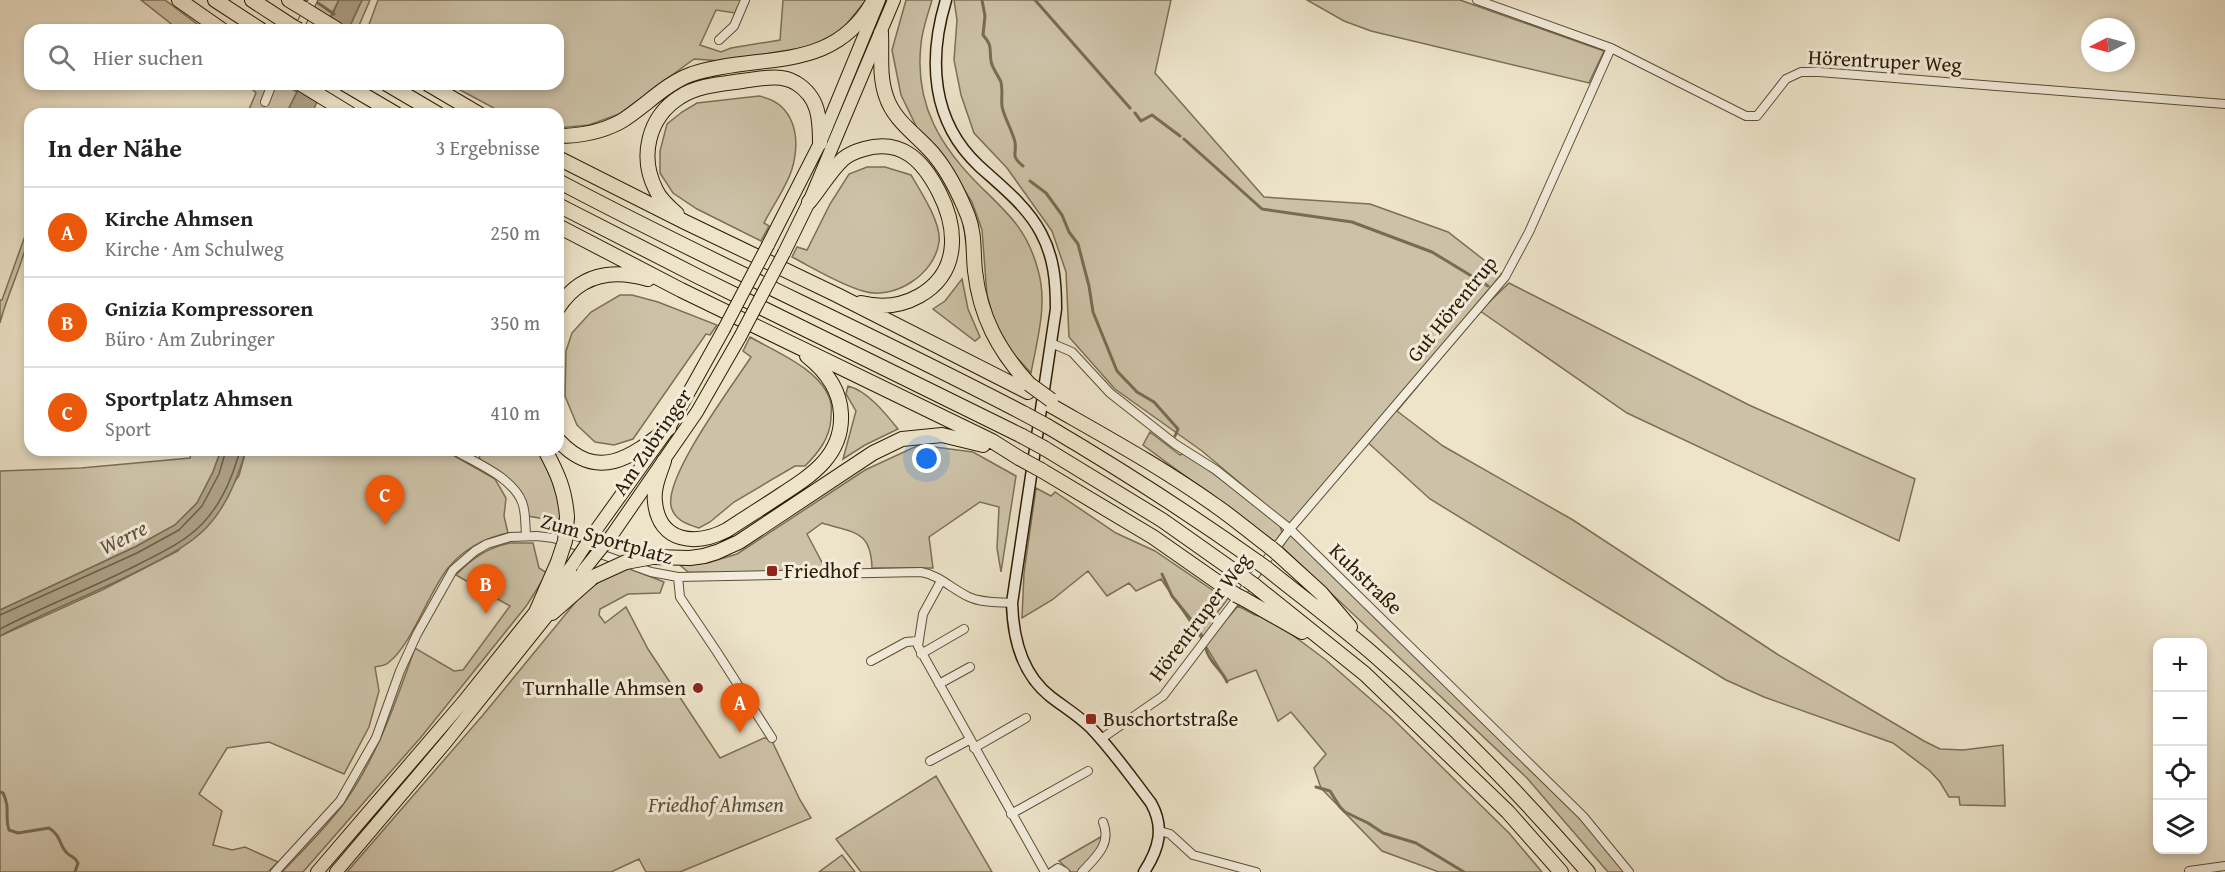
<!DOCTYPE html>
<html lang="de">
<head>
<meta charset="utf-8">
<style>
	:root { --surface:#fff; --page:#f2f2f2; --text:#222; --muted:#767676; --line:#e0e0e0; --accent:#ea580c }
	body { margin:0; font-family:"Gentium Book Plus",serif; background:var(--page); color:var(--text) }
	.controls { position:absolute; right:18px; bottom:18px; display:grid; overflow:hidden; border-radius:12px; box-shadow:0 3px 9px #0003 }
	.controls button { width:54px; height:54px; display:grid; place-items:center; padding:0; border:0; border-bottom:2px solid var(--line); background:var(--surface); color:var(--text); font:30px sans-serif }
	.compass { position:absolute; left:2081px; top:18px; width:54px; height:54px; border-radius:50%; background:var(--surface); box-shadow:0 3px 9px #0003; rotate:264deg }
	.you { position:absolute; left:927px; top:459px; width:21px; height:21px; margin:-15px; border:4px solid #fff; border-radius:50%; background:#1a73e8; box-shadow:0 0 0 9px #1a73e833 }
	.badge { display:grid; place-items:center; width:39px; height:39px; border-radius:50%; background:var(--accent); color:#fff; font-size:20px; font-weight:700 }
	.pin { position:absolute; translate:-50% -50px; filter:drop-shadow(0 2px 3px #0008) }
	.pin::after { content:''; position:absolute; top:32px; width:21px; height:18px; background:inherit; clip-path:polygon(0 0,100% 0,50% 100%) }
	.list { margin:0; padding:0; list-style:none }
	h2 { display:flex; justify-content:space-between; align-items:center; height:78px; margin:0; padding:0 24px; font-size:26px }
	h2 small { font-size:20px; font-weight:400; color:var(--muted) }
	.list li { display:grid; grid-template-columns:39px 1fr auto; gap:18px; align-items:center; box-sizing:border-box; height:90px; padding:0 24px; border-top:2px solid var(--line) }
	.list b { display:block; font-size:22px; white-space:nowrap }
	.list p { margin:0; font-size:20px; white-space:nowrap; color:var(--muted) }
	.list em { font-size:20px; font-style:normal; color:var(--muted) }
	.icon { flex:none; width:33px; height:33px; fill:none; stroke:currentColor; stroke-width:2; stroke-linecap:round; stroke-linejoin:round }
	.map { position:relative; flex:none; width:2225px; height:872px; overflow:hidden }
	.search { position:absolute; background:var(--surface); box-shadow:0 3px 9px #0003; left:24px; top:24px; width:540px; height:66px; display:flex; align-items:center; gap:15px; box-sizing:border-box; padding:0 21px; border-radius:18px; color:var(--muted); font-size:22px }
	.panel { position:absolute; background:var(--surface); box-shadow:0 3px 9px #0003; left:24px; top:108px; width:540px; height:348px; border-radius:18px }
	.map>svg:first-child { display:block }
</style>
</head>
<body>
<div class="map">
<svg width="2225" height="872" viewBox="0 0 2225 872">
	<rect width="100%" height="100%" fill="#ede4ca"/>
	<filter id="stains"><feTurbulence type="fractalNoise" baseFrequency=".00333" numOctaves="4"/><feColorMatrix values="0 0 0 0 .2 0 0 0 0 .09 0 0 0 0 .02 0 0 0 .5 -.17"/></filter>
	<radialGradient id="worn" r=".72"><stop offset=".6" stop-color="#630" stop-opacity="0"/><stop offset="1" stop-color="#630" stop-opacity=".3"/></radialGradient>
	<path fill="#cdc2a8" stroke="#7e6f54" stroke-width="1.5" d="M141,0H165L205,30H179Z
		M303,0H339L330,17Z
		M362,0H370L357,30L349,28Z
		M378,0H741L735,13L716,10L700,45L721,52L731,48L780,40L783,0H866L845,26L834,35L808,47L722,61L694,59L619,114L589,125L558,128V114H505L449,84H558V30H367Z
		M906,0H932C928,14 922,30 921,44C914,105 941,148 983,189C1010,215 1028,232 1038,270C1048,304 1037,340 1031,373L1010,350L995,324L987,295L982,230L972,202L938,148L918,130L901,95L892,50Z
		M954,0H1171L1155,73L1264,197L1370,204L1448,232L1502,274L1475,306L1480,311L1509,283L1749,405L1915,479L1899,541L1627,413L1480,311L1397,411L1443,446L1573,520L1777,654L1924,741L1940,749L1963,750L2003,745L2005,806L1960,805L1959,797H1949L1940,782L1930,771L1893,743L1764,697L1726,680L1430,499L1364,439L1290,525L1202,451L1115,389L1069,337L1066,272L1052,231L1007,168L974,133L961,95L954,60L957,20Z
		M1307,0H1460L1604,51L1589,83L1371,31L1344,21Z
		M247,84H284L297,92L286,114H247L256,93Z
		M759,96C795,103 801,138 792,169C787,186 772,207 764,223L769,226L761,241L697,209L673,193L660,173V151L667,124L682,112L697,103Z
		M867,167H885L911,175C920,190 942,224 939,242C935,274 894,301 863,291C839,284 815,269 792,257L797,247L807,250L830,204L849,174Z
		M30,222C30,250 7,293 0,323V300H2Z
		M962,279L968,309L980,337L975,341L933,309L945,301Z
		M620,295H632L658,302L717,325L710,335L706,334L633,439L614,445L595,442L577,425L565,396L566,351L572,333L591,312Z
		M750,337C776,352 825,371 831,404C832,408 831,414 831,418C830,438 819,452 805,466H795L734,502L710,522L699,528C687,524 674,520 671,506C665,475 733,385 751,357L743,351Z
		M848,386C868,391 886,414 898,429L865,445L843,459L856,411L846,394Z
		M1150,432L1180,455L1186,453L1279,523L1282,532L1275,542L1143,445Z
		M919,445L973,452L1016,476L1001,572L997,548L999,507L980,502L929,537L933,568H872C871,530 854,533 822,523L807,534L826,570L761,573L688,572L680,565L707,563L737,554L865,470Z
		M192,450H221L213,472L197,503L175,525L135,547L0,610V471L81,468L190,458Z
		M246,450H444L495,479L506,498L504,516L508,533C484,538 464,549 448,568C428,593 412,645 388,663C385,666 379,666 375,667L379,691L369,727L344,774L269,742L227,748L199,794L222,811L213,845L232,850L245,847L278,862L268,872H0V636L102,590L178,551L239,476Z
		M479,450H538C549,472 558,492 561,517L556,521L528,516C516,478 513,481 480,462Z
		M1036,488L1051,496L1055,492L1116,533L1155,551L1227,600L1217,613L1225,621L1238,606L1255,615L1271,619L1326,660L1391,717L1509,833L1542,872H1439L1382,851L1321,788L1314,768L1326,754L1291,712L1278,721L1256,670L1227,681L1201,638L1161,579L1136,591L1129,583L1107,596L1088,571L1052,600L1022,618L1024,573Z
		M1291,534L1584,820L1626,872H1608L1527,778L1282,547Z
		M510,543H533L539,568L547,573L527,605L422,736L303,872H282C303,850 326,828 344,803C378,756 396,701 415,648L454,671L463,670L510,606L456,575C472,558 487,548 510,543Z
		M628,568L664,582L660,593L628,594L600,609L599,615L605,623L626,607L648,649L720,758L764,738L771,739L800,800L811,818L680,872H646L639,859L611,872H347L483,715L583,593L608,576Z
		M936,776L992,872H861L836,839Z
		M1104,835L1097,853L1078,872H1071L1059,861Z
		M842,855L855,872H819Z"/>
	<path fill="#aca086" stroke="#7a6b51" stroke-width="1.5" d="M339,0H362L348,30H325Z
		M301,84H324L312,114H286Z
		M221,450H246C238,478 227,506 207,527C190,545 167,556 146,567C98,592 47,611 0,636V610L135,547L175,525L197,503L213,472Z"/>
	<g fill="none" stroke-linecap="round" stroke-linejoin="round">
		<path stroke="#6d5e44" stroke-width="1.5" d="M0,615L137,553L179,530L202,506L219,474L226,450
			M0,629C46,605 95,587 141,563C163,552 186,541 203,523C222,503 233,476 240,450"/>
		<path stroke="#7a6b51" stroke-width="3" d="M982,0L985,16L983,35C993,47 989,47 991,61C992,68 998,75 1001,82C1003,91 1001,98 1002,106C1003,115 1012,130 1015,142C1017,155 1010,155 1023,166
			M1035,0L1130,108
			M318,3L334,14
			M1135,113L1141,121L1152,115L1180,136
			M1184,139L1262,209L1352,222L1432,252L1488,286
			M1030,181L1046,193L1062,215L1069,232L1078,244L1089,286L1093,312L1117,371L1137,392L1154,402L1178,429L1175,436
			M1162,574L1172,596L1193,622L1202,636
			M1206,649C1209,663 1222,669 1227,682
			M1316,787L1330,791L1340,807L1345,812L1368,823L1383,833L1416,843L1464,872
			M0,792L3,793C11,809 4,816 9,830L18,833L49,828C62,836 59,846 67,853C72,858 75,856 78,863L75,872"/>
		<g stroke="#5e4e33" stroke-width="10">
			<path id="minor" d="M1477,0L1611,48L1746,116H1757L1786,79L1801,72H1819L2225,104
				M298,30L313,0
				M719,40L734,26L745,0
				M265,102L272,84
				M1051,343L1072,352L1110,393L1175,444L1216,470L1290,529L1583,816L1629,872
				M454,450C476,463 512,477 522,502C526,512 525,524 526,535
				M678,577L680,597L717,652L772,738
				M941,581L923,614L918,646L1045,872
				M921,654L964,629
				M871,661L906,642L918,641
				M939,684L970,667
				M1101,739L1163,696L1290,529L1505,277L1529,232L1611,48
				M974,748L1026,718
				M930,761L969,740
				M1011,814L1088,771
				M1160,831L1170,834L1193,855L1256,872
				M2189,871L2225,866
				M275,872L340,801L376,738L400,671L417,634L453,570L475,551L487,544L510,537L537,536L553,538L578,546L651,572L678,577L921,572C939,575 952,589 969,597C982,603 998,602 1012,603
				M1052,872L1058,868L1065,872
				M1082,872C1096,857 1112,844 1103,822"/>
		</g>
		<g stroke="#2e1c01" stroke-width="13">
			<path id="secondary" d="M946,0C928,59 931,121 979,166C1001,186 1027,206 1041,233C1054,257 1056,282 1056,309L1012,603C1013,638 1021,674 1051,697C1064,707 1079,716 1091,728C1113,751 1132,778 1151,803C1165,828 1159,849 1144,872"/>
		</g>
		<g stroke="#2e1c01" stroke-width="14">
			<path id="trunk" d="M768,245L820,143L879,0
				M784,253L809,202L894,0
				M596,530L669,428L724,329
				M612,535L697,412L740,337
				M317,872L463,702L571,567
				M336,872L447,741L583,571"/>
		</g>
		<g stroke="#2e1c01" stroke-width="16">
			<path id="motorway" d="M179,0L222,30
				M215,0L261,30
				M252,0L295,28
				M289,0L304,9
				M881,33C882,54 879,76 886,96C894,122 919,136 935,156C949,173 960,196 968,216C975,234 973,252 975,271C980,316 998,350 1029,384
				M301,84L350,114
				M345,84L396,114
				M387,84L438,114
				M428,84L479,114
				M558,136C579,136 601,132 620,122C645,107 664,84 692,74C760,52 833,75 874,0
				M558,158L685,222L837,295L1028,392
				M558,181C712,263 871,333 1025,414
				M809,202C820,189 830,171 843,159C849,154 857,151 864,149C902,138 923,161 939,192C958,229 960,273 919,296C901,306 881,308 861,303
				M558,205L697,276L1022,436
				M677,214C669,207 660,199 656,190C639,157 648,117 680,97C698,85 722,84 742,81C759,79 781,73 796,83C819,97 820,119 820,143
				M558,226L681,290L992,441L1019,458
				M558,308C579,275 611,268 648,279
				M1050,405C1106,437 1163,468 1216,506C1235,519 1252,534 1271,548
				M1047,426C1120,469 1190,514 1259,563
				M558,440C598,483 631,457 669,428
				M1044,448L1162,520L1247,580
				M545,450C558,474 565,490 567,517
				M664,461C660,473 653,488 655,502C659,543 696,546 727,530C745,518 763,507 781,495C812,475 843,455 841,414C840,389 826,371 807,356
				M1041,470L1153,537L1236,595
				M1277,553L1321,593L1350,627
				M653,557L690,558L704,556L717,552L739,542L873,453L902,439L942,435L983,445
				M1266,568C1302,597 1338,624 1373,654C1450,721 1521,795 1588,872
				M1254,585L1365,674L1508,812L1561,872
				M1244,599L1302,632
				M537,610L558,562
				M552,613L593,577"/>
		</g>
		<use href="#minor" stroke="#f3eddd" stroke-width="8"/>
		<use href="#secondary" stroke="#f3eddd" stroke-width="10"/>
		<use href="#trunk" stroke="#ede4ca" stroke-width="12"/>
		<use href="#motorway" stroke="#ede4ca" stroke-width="14"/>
		<g stroke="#2e1c01" stroke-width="14" stroke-linecap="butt">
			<path id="trunk-bridge" d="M724,329L768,245
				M740,337L784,253
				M571,567L596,530
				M583,571L612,535"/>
		</g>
		<g stroke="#2e1c01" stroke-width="16" stroke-linecap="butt">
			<path id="motorway-bridge" d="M304,9L338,30
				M295,28L299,30
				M1029,384L1051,400
				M1025,414L1047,426
				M1022,436L1044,448
				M1019,458L1041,470
				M1271,548L1277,553
				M558,562L565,541L567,517
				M1259,563L1266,568
				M593,577L626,562L653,557
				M1247,580L1254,585
				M1236,595L1244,599"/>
		</g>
		<use href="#trunk-bridge" stroke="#ede4ca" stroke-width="12"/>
		<use href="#motorway-bridge" stroke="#ede4ca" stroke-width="14"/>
	</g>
	<g fill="#8f2418" stroke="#f3eddd" stroke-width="2">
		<rect x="766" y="565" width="12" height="12" rx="3"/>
		<circle cx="698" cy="688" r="6"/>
		<rect x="1085" y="713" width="12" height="12" rx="3"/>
	</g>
	<g text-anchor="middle" stroke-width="6" stroke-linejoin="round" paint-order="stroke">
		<g font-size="21" fill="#2e1c01" stroke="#f3eddd">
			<text transform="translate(1885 61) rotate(3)" y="7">Hörentruper Weg</text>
			<text transform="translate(1452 309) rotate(-51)" y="7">Gut Hörentrup</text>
			<text transform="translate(652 442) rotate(-56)" y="7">Am Zubringer</text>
			<text transform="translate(607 539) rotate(16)" y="7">Zum Sportplatz</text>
			<text transform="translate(1366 579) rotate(44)" y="7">Kuhstraße</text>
			<text transform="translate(1200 617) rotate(-53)" y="7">Hörentruper Weg</text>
		</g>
		<g font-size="21" fill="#2e1c01" stroke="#f3eddd" text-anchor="start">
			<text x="784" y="578">Friedhof</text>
			<text x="686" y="695" text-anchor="end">Turnhalle Ahmsen</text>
			<text x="1103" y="726">Buschortstraße</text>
		</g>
		<g font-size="21" font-style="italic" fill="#5e4e33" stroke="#f3eddd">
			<text x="716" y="812">Friedhof Ahmsen</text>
		</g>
		<g font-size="22" font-style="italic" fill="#605136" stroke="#f3eddd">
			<text transform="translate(123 537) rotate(-27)" y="8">Werre</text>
		</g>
	</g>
	<rect width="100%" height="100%" filter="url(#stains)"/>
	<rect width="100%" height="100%" fill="url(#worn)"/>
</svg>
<div class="controls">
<button>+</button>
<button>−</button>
<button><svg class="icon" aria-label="locate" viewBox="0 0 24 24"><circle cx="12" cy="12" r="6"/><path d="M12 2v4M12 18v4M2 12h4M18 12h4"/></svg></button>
<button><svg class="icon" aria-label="layers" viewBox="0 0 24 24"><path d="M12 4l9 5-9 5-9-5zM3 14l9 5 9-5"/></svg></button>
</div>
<svg class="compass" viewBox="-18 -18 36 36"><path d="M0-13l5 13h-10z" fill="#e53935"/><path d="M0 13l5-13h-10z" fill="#767676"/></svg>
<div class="you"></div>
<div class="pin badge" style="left:740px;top:733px">A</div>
<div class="pin badge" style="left:486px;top:614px">B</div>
<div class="pin badge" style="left:385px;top:525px">C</div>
<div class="search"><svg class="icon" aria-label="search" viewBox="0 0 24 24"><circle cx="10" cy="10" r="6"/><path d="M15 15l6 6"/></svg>Hier suchen</div>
<section class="panel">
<h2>In der Nähe<small>3 Ergebnisse</small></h2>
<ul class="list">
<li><span class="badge">A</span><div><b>Kirche Ahmsen</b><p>Kirche · Am Schulweg</p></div><em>250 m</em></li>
<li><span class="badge">B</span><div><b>Gnizia Kompressoren</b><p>Büro · Am Zubringer</p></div><em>350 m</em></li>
<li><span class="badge">C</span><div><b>Sportplatz Ahmsen</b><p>Sport</p></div><em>410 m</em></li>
</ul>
</section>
</div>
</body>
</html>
